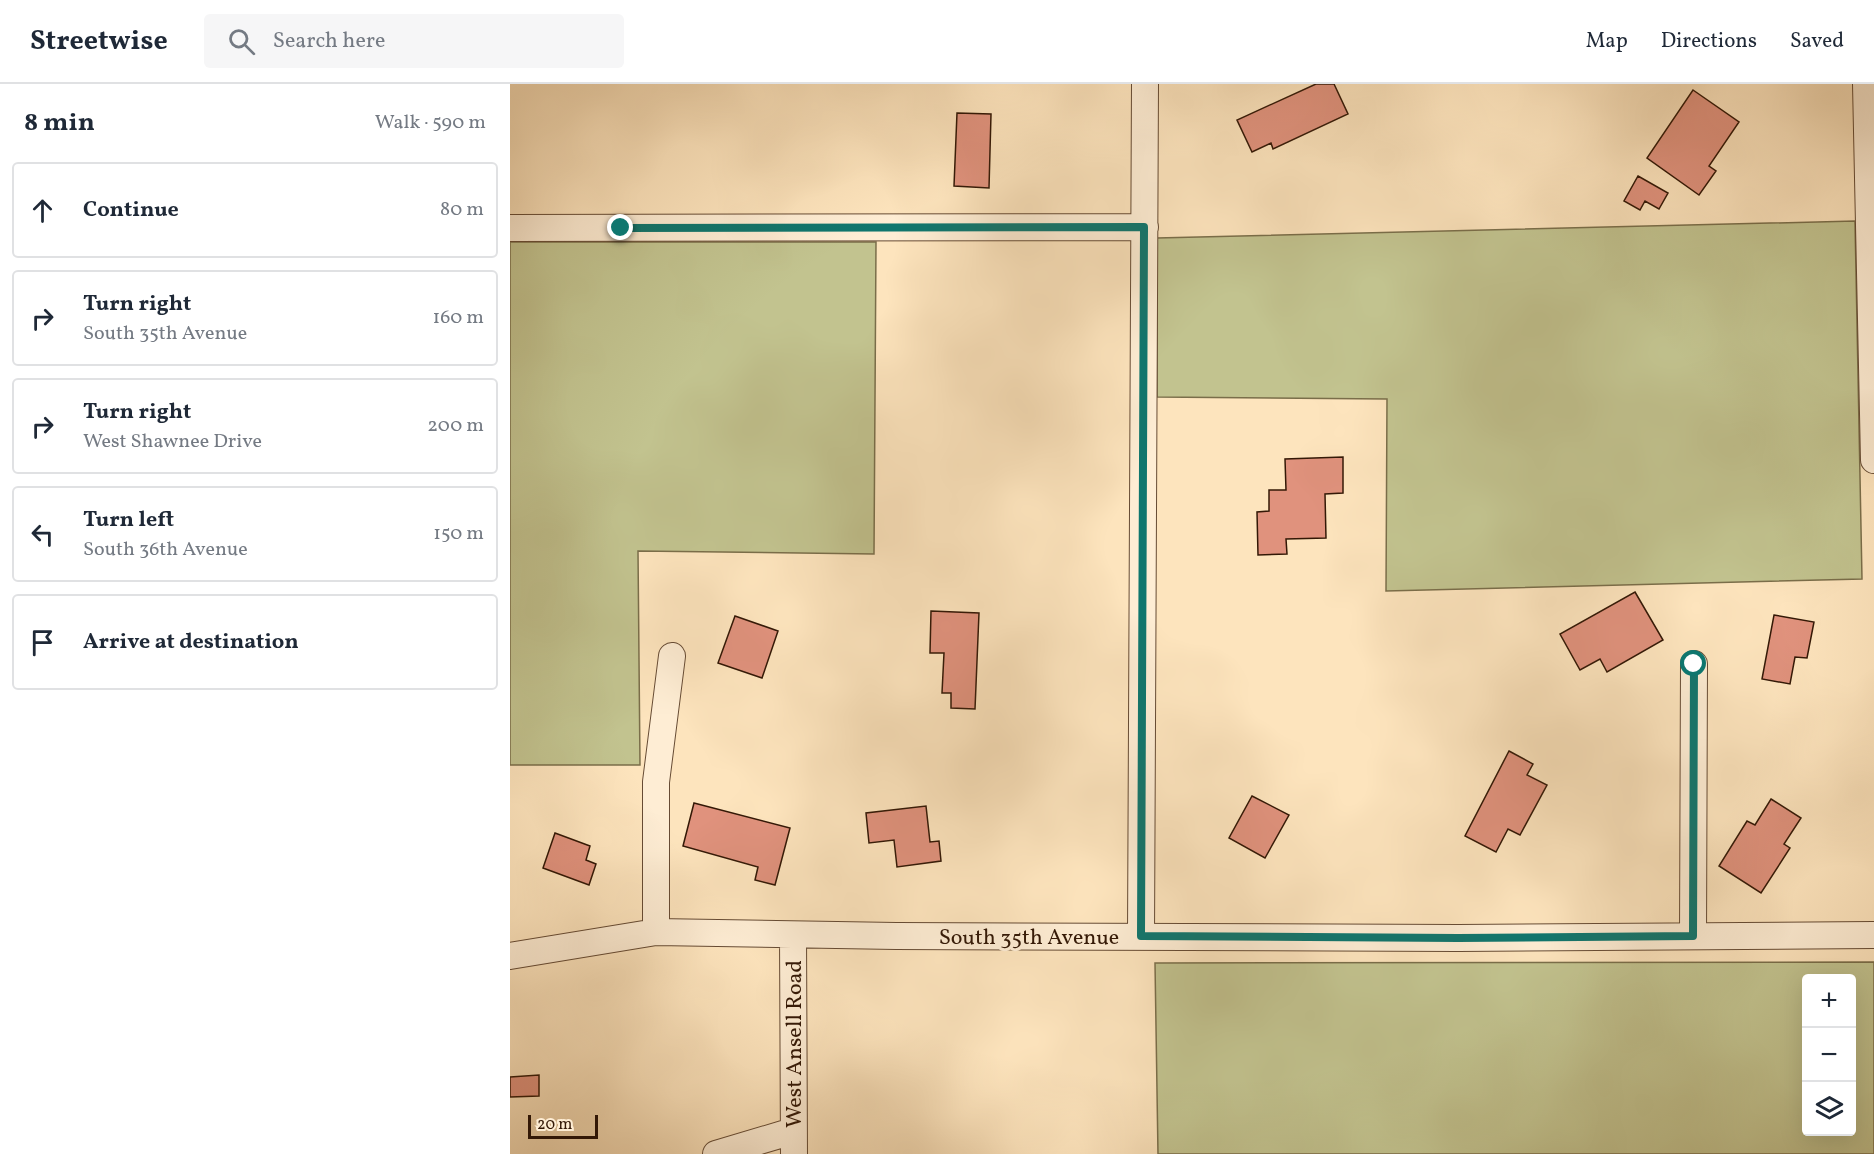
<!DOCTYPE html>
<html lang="en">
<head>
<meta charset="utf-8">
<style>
	:root { --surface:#fff; --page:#f6f6f7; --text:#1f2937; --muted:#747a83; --line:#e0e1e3 }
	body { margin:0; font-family:Vollkorn,serif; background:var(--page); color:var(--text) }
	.controls { position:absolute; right:18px; bottom:18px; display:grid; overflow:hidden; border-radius:6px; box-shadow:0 6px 24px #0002 }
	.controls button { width:54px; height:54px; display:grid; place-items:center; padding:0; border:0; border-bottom:2px solid var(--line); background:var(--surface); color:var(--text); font:30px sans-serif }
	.scale { position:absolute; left:18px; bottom:15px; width:70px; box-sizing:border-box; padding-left:6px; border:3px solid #331806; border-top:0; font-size:16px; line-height:21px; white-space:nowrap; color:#331806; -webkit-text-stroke:4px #feedd4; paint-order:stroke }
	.stop { position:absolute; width:18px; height:18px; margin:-14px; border:4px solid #0f766e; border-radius:50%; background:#fff }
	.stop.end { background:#0f766e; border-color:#fff; box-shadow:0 2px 6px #0008 }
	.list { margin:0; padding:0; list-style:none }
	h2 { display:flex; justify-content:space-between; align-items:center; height:78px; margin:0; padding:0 24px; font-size:26px }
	h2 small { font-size:20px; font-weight:400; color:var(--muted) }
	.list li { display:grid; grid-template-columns:39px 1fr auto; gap:18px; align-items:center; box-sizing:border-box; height:96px; margin:0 12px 12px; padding:0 12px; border:2px solid var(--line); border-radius:6px }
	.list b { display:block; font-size:22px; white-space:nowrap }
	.list p { margin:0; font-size:20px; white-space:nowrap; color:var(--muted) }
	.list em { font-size:20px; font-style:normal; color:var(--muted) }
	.icon { flex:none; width:33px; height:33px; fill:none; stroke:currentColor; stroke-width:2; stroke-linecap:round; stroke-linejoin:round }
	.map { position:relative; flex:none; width:1364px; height:1070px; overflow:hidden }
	header { display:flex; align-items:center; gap:36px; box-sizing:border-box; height:84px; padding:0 30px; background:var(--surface); border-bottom:2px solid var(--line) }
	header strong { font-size:28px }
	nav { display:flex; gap:33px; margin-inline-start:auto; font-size:21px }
	.search { width:420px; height:54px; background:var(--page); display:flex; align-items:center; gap:15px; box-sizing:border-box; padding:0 21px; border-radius:6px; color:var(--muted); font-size:22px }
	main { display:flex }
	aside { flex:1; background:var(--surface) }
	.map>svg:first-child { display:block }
</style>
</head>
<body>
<header>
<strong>Streetwise</strong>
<div class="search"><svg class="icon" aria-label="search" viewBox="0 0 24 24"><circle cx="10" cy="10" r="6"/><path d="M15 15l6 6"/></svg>Search here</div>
<nav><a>Map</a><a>Directions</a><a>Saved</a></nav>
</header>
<main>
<aside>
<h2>8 min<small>Walk · 590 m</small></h2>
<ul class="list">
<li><svg class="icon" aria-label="ahead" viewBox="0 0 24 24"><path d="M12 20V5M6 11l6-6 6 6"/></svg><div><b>Continue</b></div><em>80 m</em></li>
<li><svg class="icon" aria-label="right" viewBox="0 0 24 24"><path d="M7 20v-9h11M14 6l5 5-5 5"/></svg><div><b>Turn right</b><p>South 35th Avenue</p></div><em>160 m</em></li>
<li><svg class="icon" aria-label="right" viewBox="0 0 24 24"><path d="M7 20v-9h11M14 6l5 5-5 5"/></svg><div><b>Turn right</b><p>West Shawnee Drive</p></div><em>200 m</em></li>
<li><svg class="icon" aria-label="left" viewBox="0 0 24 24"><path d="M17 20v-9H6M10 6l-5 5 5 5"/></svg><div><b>Turn left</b><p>South 36th Avenue</p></div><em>150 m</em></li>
<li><svg class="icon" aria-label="arrive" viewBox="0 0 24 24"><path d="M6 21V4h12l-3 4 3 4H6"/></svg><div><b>Arrive at destination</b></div></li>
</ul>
</aside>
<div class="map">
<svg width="1364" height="1070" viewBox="0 0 1364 1070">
	<rect width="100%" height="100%" fill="#fde4bd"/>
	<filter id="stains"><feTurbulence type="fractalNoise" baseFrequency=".00333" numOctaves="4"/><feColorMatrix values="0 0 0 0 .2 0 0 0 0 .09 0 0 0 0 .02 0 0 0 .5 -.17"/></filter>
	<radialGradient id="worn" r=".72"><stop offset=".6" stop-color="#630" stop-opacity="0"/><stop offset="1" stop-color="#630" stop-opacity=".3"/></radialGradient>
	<path fill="#c2c38f" stroke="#7a6e4a" stroke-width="1.5" fill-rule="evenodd" d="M1345,137L1352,495L876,507L877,315L647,313V154Z
		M0,158H366L364,470L128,467L130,681H0Z
		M1364,878V1070H648L645,879ZM1296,894H1342V1048H1296Z"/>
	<path fill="#e0927d" stroke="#331806" stroke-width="1.5" d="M806,0H824L838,30L763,65L761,59L742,68L727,36Z
		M1183,6L1229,38L1199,82L1206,87L1189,111L1137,74Z
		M447,29L481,30L479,104L444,102Z
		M1128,92L1158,109L1149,125L1135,117L1130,126L1114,117Z
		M833,373V409L815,410L816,454L776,455L777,470L748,471L747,428L759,427V406H776L775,375Z
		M1125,508L1153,556L1097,588L1090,575L1070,586L1050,550Z
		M421,527L469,529L465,625L441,624V609H432L434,569H420Z
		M1264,531L1304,538L1297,574L1285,573L1280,600L1252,595Z
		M225,532L268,547L252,594L208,579Z
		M999,667L1023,680L1017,691L1037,701L1010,751L998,745L986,768L955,752Z
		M742,712L779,731L755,774L719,754Z
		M1261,715L1291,734L1274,760L1280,764L1251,809L1209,782L1237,737L1245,741Z
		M184,719L280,744L265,801L245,796L248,783L173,762Z
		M416,722L420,758L429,757L431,777L387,783L384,756L359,759L356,729Z
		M45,749L80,762L76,776L86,780L79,801L33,784Z
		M29,991V1012L0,1013V993Z"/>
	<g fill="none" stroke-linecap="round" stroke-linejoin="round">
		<g stroke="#664b34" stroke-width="28">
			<path id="minor" d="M1356,0L1364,376
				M0,144L635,143
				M146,848V698L162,572
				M283,851L284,1070
				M631,852L635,0
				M1183,852L1184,580
				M0,872L146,848L386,852L948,854L1364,851
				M206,1070L283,1047"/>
		</g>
		<use href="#minor" stroke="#feedd4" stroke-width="26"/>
	</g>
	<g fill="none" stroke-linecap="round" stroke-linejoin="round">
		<path stroke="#0f766e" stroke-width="8" d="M111,144L634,143L631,852L948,854L1183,852L1184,580"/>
	</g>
	<g text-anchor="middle" stroke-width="6" stroke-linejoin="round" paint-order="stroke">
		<g font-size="22" fill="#331806" stroke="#feedd4">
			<text x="519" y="860">South 35th Avenue</text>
			<text transform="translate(283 960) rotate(-90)" y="8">West Ansell Road</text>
		</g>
	</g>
	<rect width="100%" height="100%" filter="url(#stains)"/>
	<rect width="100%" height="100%" fill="url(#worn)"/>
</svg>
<div class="controls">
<button>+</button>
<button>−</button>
<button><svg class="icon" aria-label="layers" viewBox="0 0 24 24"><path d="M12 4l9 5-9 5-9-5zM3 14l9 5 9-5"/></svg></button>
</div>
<div class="scale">20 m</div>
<div class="stop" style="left:1184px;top:580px"></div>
<div class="stop end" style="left:111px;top:144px"></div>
</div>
</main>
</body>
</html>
